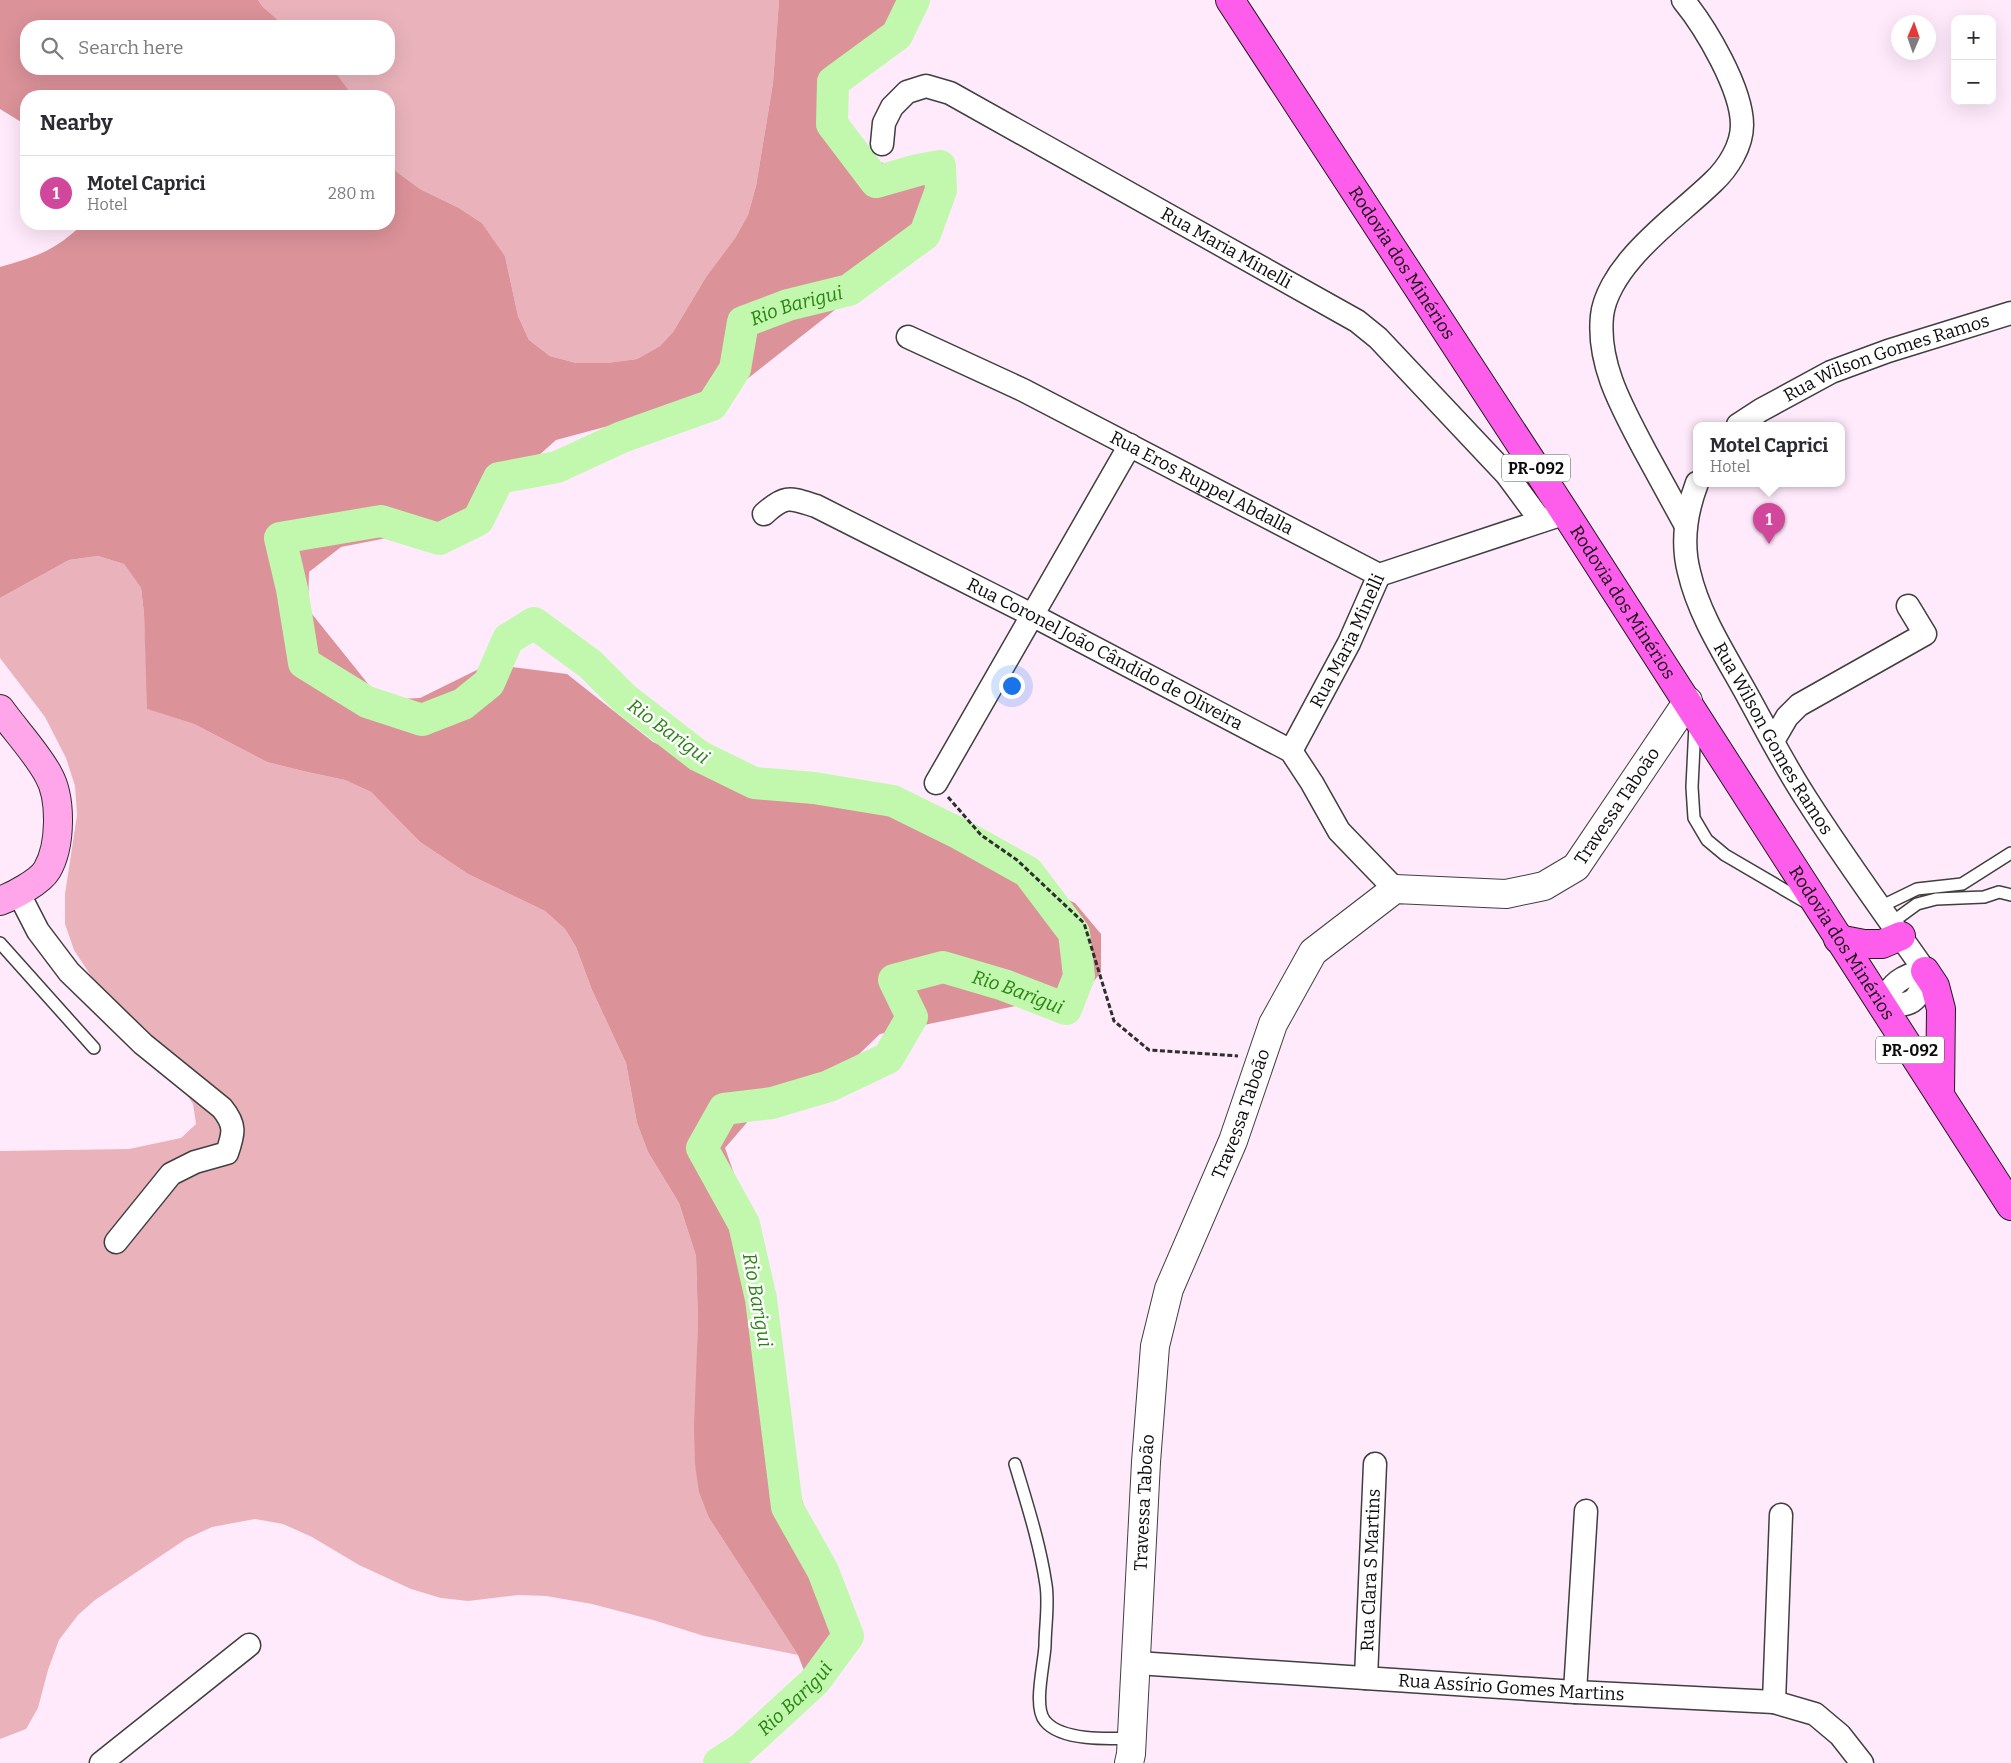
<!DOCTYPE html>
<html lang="en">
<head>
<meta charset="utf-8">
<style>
	:root { --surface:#fff; --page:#f7f7f7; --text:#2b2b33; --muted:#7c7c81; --line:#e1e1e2; --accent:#7c3aed }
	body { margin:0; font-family:Bitter,serif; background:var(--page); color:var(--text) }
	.controls { position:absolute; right:15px; top:15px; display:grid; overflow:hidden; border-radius:10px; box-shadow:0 5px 20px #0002 }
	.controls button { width:45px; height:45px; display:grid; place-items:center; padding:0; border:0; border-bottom:1px solid var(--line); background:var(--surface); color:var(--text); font:25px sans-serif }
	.compass { position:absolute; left:1891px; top:15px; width:45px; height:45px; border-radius:50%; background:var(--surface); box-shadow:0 5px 20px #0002; rotate:2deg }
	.you { position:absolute; left:1011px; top:685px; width:18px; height:18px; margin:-12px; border:4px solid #fff; border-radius:50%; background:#1a73e8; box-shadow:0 0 0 8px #1a73e833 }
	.badge { display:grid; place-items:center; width:32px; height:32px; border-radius:50%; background:var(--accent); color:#fff; font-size:16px; font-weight:700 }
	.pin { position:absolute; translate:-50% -41px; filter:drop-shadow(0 1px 2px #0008) }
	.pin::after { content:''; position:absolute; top:26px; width:18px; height:15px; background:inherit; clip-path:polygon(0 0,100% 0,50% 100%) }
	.popup { position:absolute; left:1693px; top:422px; width:152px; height:65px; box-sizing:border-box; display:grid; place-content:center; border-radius:10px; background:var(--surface); filter:drop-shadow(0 1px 4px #0005); font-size:16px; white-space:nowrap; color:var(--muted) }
	.popup b { font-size:19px; color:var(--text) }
	.popup::after { content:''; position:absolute; left:50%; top:100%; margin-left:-10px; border:10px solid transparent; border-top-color:var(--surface) }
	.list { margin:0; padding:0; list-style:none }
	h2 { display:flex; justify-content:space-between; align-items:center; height:65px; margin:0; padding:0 20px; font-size:21px }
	h2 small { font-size:16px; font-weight:400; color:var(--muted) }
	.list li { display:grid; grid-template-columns:32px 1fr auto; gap:15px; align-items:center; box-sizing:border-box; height:75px; padding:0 20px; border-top:1px solid var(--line) }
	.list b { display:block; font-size:19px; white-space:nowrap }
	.list p { margin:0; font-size:16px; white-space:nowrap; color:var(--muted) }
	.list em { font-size:16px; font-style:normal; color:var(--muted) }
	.icon { flex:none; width:28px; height:28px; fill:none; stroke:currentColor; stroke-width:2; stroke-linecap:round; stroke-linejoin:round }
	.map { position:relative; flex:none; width:2011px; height:1763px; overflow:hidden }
	.search { position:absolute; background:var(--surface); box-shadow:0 5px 20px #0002; left:20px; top:20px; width:375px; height:55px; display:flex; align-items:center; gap:12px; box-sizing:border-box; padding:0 18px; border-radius:20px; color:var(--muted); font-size:19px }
	.panel { position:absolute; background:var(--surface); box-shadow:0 5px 20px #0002; left:20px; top:90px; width:375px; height:140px; border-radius:20px }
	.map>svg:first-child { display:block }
</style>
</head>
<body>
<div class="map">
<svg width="2011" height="1763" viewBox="0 0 2011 1763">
	<rect width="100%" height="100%" fill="#ffeafc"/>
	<path fill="#eab3bc" d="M258,0H779L773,83L756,186L748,215L735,238L706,277L673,332L660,346L637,359L607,363H576L550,356L529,340L518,316L505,256L482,223L459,208L420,189L397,172L389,162V96H353L333,69H389V26H285L263,7Z
		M98,556L124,564L141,588L144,614L148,709L194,724L267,762L307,772L345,780L371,792L420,842L468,874L545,911L565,929L576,947L592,990L626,1063L637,1123L648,1152L679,1203L696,1256L698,1323L695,1465L709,1518L798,1655L704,1636L653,1620L592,1604L546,1596L518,1595L468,1601L441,1598L411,1589L359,1565L312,1537L283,1524L255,1519L212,1527L186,1539L95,1600L78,1615L59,1640L48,1670L38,1708L26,1729L0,1739V1151L129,1149L181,1138L196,1124L193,1104L176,1078L91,976L74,950L65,924V894L77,815L75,786L66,758L45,717L0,658V598L69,560Z"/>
	<path fill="#db9299" d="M0,0H258L263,7L285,26H26V69H333L353,96H26V125L0,109Z
		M779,0H919L917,22L851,68L843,127L855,159L912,167L929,177L923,215L902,257L728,394L556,440L463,523L341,547L309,572L308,609L381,700L420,698L489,664L567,674L653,742L764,790L951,824L1015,875L1075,903L1101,934V972L1077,1003L1021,1005L880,1034L808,1103L750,1119L725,1148L771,1279L795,1480L843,1616L833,1676L814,1696L798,1655L709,1518L699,1492L695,1465L694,1426L698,1323L696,1256L679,1203L648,1152L637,1123L626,1063L592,990L576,947L565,929L545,911L468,874L420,842L371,792L345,780L307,772L267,762L194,724L147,709L144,614L141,588L124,564L98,556L69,560L0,598V267C38,256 54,251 83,224H389V162L397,172L420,189L459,208L482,223L505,256L518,316L529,340L550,356L576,363H607L637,359L660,346L673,332L706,277L735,238L748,215L756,186L773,83Z"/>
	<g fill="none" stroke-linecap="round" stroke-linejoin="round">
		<path stroke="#c1f8ad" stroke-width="32" id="s1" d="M719,1763L741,1749L815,1681L848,1636L823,1571L787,1507L761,1299L744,1224L702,1148L724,1109L772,1103L829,1086L888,1058L912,1017L894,980L943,967L1004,985L1066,1009L1079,976L1074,933L1028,872L960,834L893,801L814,788L754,783L699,756L625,699L590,664L534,623L508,639L489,683L463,704L422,720L367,702L304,663L292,589L280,538L381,521L439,539L478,520L499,478L557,467L622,437L712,405L735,369L743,322L788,305L849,290L925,234L941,190L940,166L918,170L876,182L832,124L833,82L897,35L914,0"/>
		<g stroke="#3f3f3f" stroke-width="14">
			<path id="service" d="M1695,725L1692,787L1694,818L1707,840L1725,855L1807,903
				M1880,907L1917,889L1962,884L2011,853
				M1891,923L1917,904L1936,899L1984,897L1999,892L2011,895
				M0,943L94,1048
				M1015,1464C1027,1504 1040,1544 1046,1585C1049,1605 1045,1627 1045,1646C1044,1665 1033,1707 1045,1721C1061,1741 1109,1739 1132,1738"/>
		</g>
		<g stroke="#3f3f3f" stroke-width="25">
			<g id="minor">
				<path d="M1683,0C1706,28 1742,89 1742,125C1742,146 1728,168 1713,182C1686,208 1655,230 1631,259C1618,274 1604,296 1602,316C1597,365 1623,409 1645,451C1658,475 1672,500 1685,524"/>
				<path id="s2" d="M882,144L884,123L892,107L907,92L926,86L950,93L1357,321L1378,338L1507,475L1541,521"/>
				<path id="s3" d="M908,337L1023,390L1379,575"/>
				<path id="s4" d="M1738,425L1761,410L1831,372L1888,351L2011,313"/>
				<path id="s5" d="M1697,483C1686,512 1681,541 1689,572C1699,615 1724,653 1745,691C1765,727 1784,765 1807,800C1844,858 1885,914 1925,971C1920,1004 1911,1007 1880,1004C1892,984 1901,975 1925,971"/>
				<path id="s6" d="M764,514C786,494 790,498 816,506L1032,615L1291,751L1312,783L1339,831L1395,889"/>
				<path d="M1773,741L1787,717L1799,705L1925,634L1908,606"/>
				<path id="s7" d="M1291,751L1349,643L1379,575L1554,517"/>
				<path d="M936,783L1130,445"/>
				<path d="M19,894L38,931L69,972L143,1044L222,1108C236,1125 234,1133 227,1153L195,1162L171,1174L116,1242"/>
				<path id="s8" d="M1137,1663L1575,1692L1774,1702L1815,1714L1840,1735L1862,1763"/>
				<path id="s9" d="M1366,1678L1375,1464"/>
				<path d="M1575,1692L1586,1511"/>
				<path d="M1774,1702L1781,1515"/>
				<path d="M101,1763L249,1645"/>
			</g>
		</g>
		<g stroke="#3f3f3f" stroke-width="30">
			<g id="tertiary">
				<path id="s10" d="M1129,1763L1131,1754L1146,1462L1155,1346L1169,1289L1233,1141L1273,1024L1313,952L1395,889L1506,894L1544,886L1576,867L1688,701"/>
			</g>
		</g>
		<g stroke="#2e2e2e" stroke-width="30">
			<path id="secondary" d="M0,709C15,730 36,752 48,774C62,798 61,846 47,870C40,882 13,896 0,901"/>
		</g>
		<g stroke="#1d1d1d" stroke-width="30">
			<g id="primary">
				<path id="s11" d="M1230,0L1566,514L2011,1206"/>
				<path d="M1838,939L1864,944H1882L1901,936"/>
				<path d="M1925,971L1935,986L1941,1009L1940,1095"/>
			</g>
		</g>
		<path stroke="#2e2e2e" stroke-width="3" stroke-dasharray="5 2.5" stroke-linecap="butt" d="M948,797L981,835L1017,860L1084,923L1114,1021L1149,1050L1238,1056"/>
		<use href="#service" stroke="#fff" stroke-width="11"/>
		<use href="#minor" stroke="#fff" stroke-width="22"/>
		<use href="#tertiary" stroke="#fff" stroke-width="28"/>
		<use href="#secondary" stroke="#ffa5e9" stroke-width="28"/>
		<use href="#primary" stroke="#fd5dea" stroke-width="28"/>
	</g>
	<g text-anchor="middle" stroke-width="5" stroke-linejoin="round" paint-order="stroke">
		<g fill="#fff" stroke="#555" stroke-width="1">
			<rect x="1502" y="454.5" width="68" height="27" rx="4"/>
			<rect x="1876" y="1036.5" width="68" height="27" rx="4"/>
		</g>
		<g font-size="16" font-weight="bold" fill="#0c0c0c">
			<text x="1536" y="474">PR-092</text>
			<text x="1910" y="1056">PR-092</text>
		</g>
		<g font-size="18" fill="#0c0c0c" stroke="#fff">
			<text dy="6" stroke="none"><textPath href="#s2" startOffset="422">Rua Maria Minelli</textPath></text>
			<text dy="6" stroke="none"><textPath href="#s11" startOffset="314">Rodovia dos Minérios</textPath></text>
			<text dy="6" stroke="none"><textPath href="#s4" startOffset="164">Rua Wilson Gomes Ramos</textPath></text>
			<text dy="6" stroke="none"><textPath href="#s3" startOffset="328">Rua Eros Ruppel Abdalla</textPath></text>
			<text dy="6" stroke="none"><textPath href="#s11" startOffset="719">Rodovia dos Minérios</textPath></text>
			<text dy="6" stroke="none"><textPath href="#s7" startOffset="124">Rua Maria Minelli</textPath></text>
			<text dy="6" stroke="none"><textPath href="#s6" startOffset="382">Rua Coronel João Cândido de Oliveira</textPath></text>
			<text dy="6" stroke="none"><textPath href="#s5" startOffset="278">Rua Wilson Gomes Ramos</textPath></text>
			<text dy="6" stroke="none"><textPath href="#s10" startOffset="1208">Travessa Taboão</textPath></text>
			<text dy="6" stroke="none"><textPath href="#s11" startOffset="1124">Rodovia dos Minérios</textPath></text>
			<text dy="6" stroke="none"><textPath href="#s10" startOffset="666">Travessa Taboão</textPath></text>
			<text dy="6" stroke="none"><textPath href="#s10" startOffset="261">Travessa Taboão</textPath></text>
			<text dy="6" stroke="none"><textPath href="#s9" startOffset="108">Rua Clara S Martins</textPath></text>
			<text dy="6" stroke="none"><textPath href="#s8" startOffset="375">Rua Assírio Gomes Martins</textPath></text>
		</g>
		<g font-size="19" font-style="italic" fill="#298312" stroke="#fff">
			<text dy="7" stroke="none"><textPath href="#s1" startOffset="2949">Rio Barigui</textPath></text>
			<text transform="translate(669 731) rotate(36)" y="7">Rio Barigui</text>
			<text dy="7" stroke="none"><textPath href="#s1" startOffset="1135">Rio Barigui</textPath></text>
			<text transform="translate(758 1300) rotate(80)" y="7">Rio Barigui</text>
			<text dy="7" stroke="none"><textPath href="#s1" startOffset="100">Rio Barigui</textPath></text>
		</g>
	</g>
</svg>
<div class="controls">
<button>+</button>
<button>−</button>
</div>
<svg class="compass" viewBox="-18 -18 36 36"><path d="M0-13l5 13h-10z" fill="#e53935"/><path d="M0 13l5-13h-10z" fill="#7c7c81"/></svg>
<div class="you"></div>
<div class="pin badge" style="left:1769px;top:544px;background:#d1479c">1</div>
<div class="popup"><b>Motel Caprici</b>Hotel</div>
<div class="search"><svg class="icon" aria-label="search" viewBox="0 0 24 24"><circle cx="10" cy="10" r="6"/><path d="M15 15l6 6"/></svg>Search here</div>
<section class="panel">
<h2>Nearby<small></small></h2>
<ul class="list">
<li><span class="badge" style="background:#d1479c">1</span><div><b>Motel Caprici</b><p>Hotel</p></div><em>280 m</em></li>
</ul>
</section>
</div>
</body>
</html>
